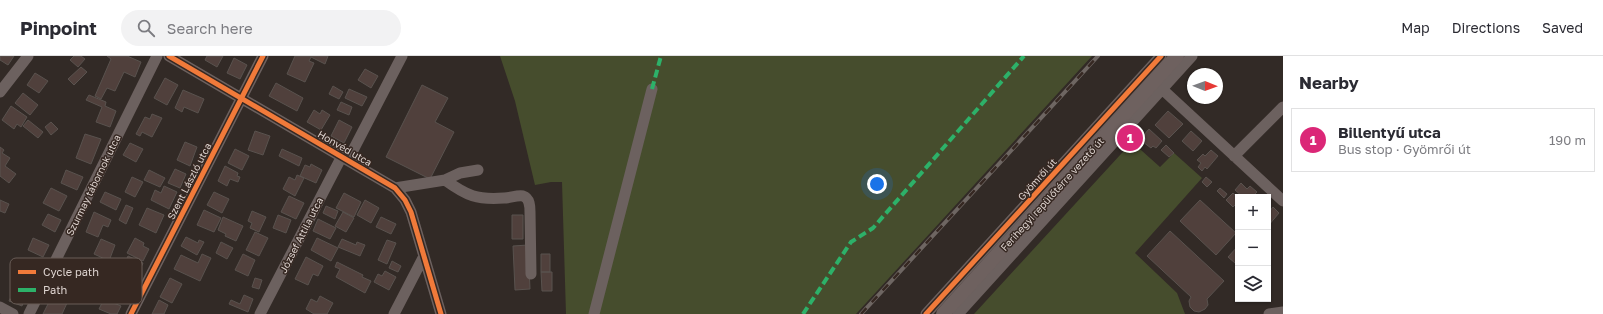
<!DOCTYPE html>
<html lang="en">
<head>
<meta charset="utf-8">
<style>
	:root { --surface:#fff; --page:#f2f2f3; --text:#2b2b33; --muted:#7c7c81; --line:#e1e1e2; --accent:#db2777 }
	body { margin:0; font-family:"Golos Text",sans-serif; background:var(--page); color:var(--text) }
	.controls { position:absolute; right:12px; bottom:12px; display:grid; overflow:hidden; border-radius:0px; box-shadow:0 1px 3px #0004 }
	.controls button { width:36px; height:36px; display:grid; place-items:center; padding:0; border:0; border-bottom:1px solid var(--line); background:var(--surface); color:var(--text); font:20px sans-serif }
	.compass { position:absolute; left:1187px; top:12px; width:36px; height:36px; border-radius:50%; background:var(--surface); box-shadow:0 1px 3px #0004; rotate:91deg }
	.you { position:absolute; left:877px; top:128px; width:14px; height:14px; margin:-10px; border:3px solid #fff; border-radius:50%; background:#1a73e8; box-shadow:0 0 0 6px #1a73e833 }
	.badge { display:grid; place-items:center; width:26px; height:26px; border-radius:50%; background:var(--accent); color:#fff; font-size:13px; font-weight:700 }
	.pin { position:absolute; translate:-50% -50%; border:2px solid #fff; box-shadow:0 1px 4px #0006 }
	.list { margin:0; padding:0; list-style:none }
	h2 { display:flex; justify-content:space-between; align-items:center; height:52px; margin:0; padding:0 16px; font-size:17px }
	h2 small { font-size:13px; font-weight:400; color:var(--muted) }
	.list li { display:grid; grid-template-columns:26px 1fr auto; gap:12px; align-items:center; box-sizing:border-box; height:64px; margin:0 8px 8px; padding:0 8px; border:1px solid var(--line); border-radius:0px }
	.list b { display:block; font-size:15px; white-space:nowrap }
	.list p { margin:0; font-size:13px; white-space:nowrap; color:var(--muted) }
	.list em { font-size:13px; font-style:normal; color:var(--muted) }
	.icon { flex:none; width:22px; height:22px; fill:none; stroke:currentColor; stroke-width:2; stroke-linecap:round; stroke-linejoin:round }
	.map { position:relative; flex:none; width:1283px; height:258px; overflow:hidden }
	header { display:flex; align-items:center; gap:24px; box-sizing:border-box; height:56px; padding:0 20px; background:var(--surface); border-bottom:1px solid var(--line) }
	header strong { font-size:19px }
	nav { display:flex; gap:22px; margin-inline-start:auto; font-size:14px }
	.search { width:280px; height:36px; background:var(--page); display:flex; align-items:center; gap:10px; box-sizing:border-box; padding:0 14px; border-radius:22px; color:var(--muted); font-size:15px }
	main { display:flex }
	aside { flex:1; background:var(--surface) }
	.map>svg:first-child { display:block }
</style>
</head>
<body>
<header>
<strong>Pinpoint</strong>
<div class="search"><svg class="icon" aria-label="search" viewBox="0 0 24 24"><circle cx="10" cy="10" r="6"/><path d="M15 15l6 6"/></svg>Search here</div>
<nav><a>Map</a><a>Directions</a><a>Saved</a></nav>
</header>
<main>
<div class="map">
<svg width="1283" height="258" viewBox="0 0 1283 258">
	<rect width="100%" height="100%" fill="#322a26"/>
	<path fill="#464d2d" d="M500,0H1092L856,258H566L562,126H551L535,129L515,45Z
		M1132,86L1160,111L1174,97L1202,122L1135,197L1177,237L1185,258H974Z"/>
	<path fill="#50403c" stroke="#59524e" d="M0,0H14L8,9L0,4Z
		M74,0H81L85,3L78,11L70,4Z
		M107,0H127L141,6L135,21L124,16L115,35L107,32L101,43L95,40L111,3Z
		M207,0H223L217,11L205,4Z
		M295,0H328L325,8L311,1L309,5L314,7L305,26L287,18Z
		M234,2L247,9L240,23L227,17Z
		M81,11L87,16L74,29L68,23Z
		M365,13L378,20L371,32L358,24Z
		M35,17L48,25L39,37L27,29Z
		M165,22L178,29L167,49L154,42Z
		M276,27L303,42L297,55L269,40Z
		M422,29L448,42L435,66L454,76L430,123L386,101Z
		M333,30L343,36L339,43L329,38Z
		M349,33L367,41L362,50L345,42Z
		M183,34L204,43L198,57L184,51L182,56L175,52Z
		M23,37L38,49L30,59L15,47Z
		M89,39L106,46L105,50L116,55L110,71L96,66L102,51L86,44Z
		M341,46L352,51L349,59L337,54Z
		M11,50L27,61L21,71L17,68L14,73L2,64Z
		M314,54L320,58L322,54L330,59L321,74L307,66Z
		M1168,55L1183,68L1169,82L1155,69Z
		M152,58L162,62L152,81L142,76L140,80L136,78L145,61L150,63Z
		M28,64L43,76L38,82L23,70Z
		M339,64L352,71L344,87L331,80Z
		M51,66L58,73L51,79L45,71Z
		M1149,73L1162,85L1156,92L1153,90L1151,92L1143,86L1146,83L1143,80Z
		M255,75L270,80L263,99L248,94Z
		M1191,75L1202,85L1193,95L1182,85Z
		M85,78L101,83L91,108L76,102Z
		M185,86L197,91L190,110L177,104Z
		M130,87L143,93L136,106L123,99Z
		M1166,89L1174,97L1169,101L1161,94Z
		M0,91L4,94L2,97L10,102L5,110L16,118L9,127L0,120Z
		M235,93L249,100L242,114L228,107Z
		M282,93L302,102L299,110L279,100Z
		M1211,94L1218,100L1207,113L1205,111L1202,115L1198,111L1201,107L1197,104L1203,98L1205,100Z
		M311,108L322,114L316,127L300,120L305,109L310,111Z
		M225,110L238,117L237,120L240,121L238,126L230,123L227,130L218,125Z
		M175,113L186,118L180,132L168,127Z
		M66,114L83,121L77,134L61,127Z
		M149,114L165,122L160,131L144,124Z
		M297,119L304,122L295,140L283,133L289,121L295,124Z
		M132,121L143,126L135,141L125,136Z
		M1206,121L1212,126L1207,131L1202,126Z
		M1241,127L1247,133L1250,130L1257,136L1252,141H1243L1235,134Z
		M164,130L177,136L169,153L151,144L155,134L161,137Z
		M51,132L67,140L59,155L43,147Z
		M1220,132L1227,138L1224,142L1217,135Z
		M105,136L121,143L116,154L100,146Z
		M214,136L229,143L222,157L207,149Z
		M344,137L361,146L354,161L336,152Z
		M1233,137L1238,142V146L1233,151L1226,144Z
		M289,140L304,147L296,163L281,156Z
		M0,144L9,148L5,157L0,155Z
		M365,144L379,152L371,167L357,159Z
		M1200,144L1236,177L1216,199L1180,165Z
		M126,149L133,152L126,168L119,164Z
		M326,150L338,155L335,163L323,157Z
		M1273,151L1279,157L1268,170V157Z
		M147,152L164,159L156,177L139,169Z
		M204,154L221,162L214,176L197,169Z
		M252,155L266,161L259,176L250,172L252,167L248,165Z
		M94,156L111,164L108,171L103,169L98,181L86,176Z
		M343,156L354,162L346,176L335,170Z
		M48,158L61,164L55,176L42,169Z
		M278,159L291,164L286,177L273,172Z
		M512,159H523V183H512Z
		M223,161L243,170L236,185L225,180L226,178L218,174Z
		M381,161L396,168L391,178L376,171Z
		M318,163L336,172L330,183L313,175Z
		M1170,175L1224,225L1207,243L1208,249L1205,253L1199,256L1194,255L1190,251L1189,245L1191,241L1147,200Z
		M255,176L268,182L259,200L246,194Z
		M186,181L198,187L199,184L204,186L197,199L181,190Z
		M33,182L49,189L43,201L28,194Z
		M135,182L144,187L143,190L149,193L143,205L127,197Z
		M317,182L338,192L331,205L311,194Z
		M101,183L115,189L109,205L94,198Z
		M342,183L356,189L357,186L365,189L360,200L338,191Z
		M387,184L396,187L387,208L378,204Z
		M221,186L233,192L227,203L216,197Z
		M528,189L530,233L515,234L513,190Z
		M1238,190V203L1235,207L1228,201Z
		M202,198L211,202L200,225L174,213L181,199L198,207Z
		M243,198L255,204L248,220L235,214Z
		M541,198H550V216H541Z
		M128,200L143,207L136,222L121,215Z
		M306,201L323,210L318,220L313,218L308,229L295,223Z
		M392,205L401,210L398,216L389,212Z
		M337,206L363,219L362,221L371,225L365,237L336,221L340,213L335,211Z
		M385,215L396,221L389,234L374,226L378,218L382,220Z
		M541,216H552V235H542Z
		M21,222L31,226L22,250L9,245L14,233L17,234Z
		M170,222L182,228L172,247L160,241Z
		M255,222L262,224L259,233L252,231Z
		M244,239L253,243L248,256L229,248L231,244L240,248Z
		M52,240L67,247L62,258H43Z
		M320,240L333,247L327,258H314L306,253L311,243L317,246Z
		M104,243L121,250L117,258H111L99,253Z
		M159,244L168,249L164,258H152Z"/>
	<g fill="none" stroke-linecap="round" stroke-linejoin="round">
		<path stroke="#6c615f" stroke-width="11" d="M169,0L395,132L405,144L411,156L441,258
			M1162,33L1283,145
			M0,36L28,0
			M1234,100L1283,51
			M348,104L402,0
			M445,124C467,140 477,144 504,142C510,142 517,139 523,140C530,142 530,151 530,156L531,218
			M395,132L445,124L460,117L478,114
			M0,251L13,258
			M29,258L157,0
			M131,258L263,0
			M260,258L342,100
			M394,258L424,200
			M594,258L652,33
			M926,258L1161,0
			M958,258L1192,0
			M1269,258L1283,256"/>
		<path stroke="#6e615f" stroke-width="14" d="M943,258L1177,0"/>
		<g stroke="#6e6662" stroke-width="4">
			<path id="rail" d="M861,258L1098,0"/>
		</g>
		<use href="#rail" stroke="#362822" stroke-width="2.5" stroke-dasharray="8" stroke-linecap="butt"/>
		<path stroke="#2db169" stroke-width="4" stroke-dasharray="8 4" stroke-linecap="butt" d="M652,33L661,0
			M803,258L851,186L873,172L1024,0"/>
		<g stroke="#362822" stroke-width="8">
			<path id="cycleway" d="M169,0L395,132L405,144L411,156L441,258
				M131,258L263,0
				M926,258L1161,0"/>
		</g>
		<use href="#cycleway" stroke="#f17a3a" stroke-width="5"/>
	</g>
	<g text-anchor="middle" stroke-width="3" stroke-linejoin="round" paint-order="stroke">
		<g font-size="10" fill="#ded4d0" stroke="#362822">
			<text transform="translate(345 92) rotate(30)" y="4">Honvéd utca</text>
			<text transform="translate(1037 123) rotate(-48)" y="4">Gyömrői út</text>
			<text transform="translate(189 125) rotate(-63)" y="4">Szent László utca</text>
			<text transform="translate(93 129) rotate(-64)" y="4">Szurmay tábornok utca</text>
			<text transform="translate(1052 138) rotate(-48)" y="4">Ferihegyi repülőtérre vezető út</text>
			<text transform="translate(301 179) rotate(-63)" y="4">József Attila utca</text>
		</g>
	</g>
	<rect x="10" y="202" width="132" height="46" rx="6" fill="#362822" stroke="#685c56" stroke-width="1"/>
	<rect x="18" y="214" width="18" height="4" fill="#f17a3a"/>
	<rect x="18" y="232" width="18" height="4" fill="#2db169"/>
	<g font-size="11" fill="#ded4d0">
		<text x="43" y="220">Cycle path</text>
		<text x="43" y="238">Path</text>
	</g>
</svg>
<div class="controls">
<button>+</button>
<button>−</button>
<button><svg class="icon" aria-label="layers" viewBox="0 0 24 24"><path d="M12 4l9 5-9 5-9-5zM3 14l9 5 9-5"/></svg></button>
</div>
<svg class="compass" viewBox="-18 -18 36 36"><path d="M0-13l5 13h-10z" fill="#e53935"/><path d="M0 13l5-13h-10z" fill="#7c7c81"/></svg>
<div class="you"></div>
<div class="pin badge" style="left:1130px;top:82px">1</div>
</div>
<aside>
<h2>Nearby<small></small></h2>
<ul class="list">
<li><span class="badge">1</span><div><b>Billentyű utca</b><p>Bus stop · Gyömrői út</p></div><em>190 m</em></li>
</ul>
</aside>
</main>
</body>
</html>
